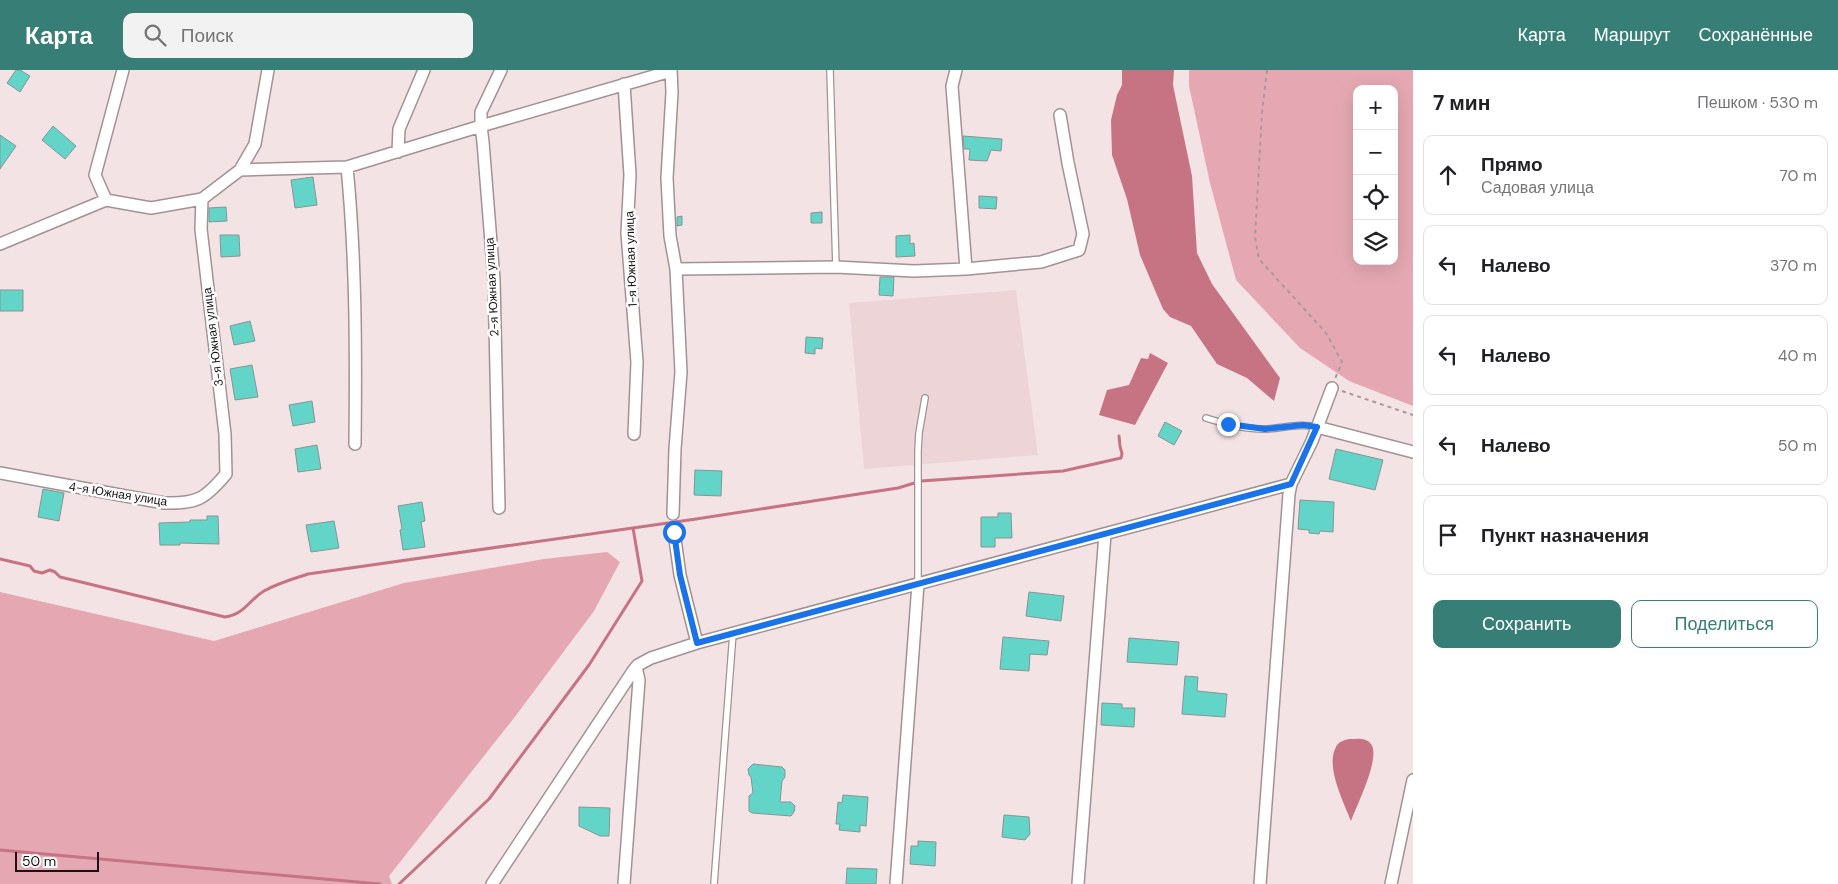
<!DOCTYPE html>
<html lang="ru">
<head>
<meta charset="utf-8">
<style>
	:root { --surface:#fff; --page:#f2f2f2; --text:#202124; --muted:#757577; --line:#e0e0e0; --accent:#377e77 }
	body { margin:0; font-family:"DM Sans",sans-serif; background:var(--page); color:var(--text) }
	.controls { position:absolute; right:15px; top:15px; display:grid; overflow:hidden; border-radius:10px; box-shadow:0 5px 20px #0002 }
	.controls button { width:45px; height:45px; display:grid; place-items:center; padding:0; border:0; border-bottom:1px solid var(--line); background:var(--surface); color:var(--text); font:25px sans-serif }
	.scale { position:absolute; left:15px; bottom:12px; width:84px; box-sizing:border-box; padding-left:5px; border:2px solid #181213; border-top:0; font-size:14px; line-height:18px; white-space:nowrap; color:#181213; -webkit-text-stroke:4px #fff; paint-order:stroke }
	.stop { position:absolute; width:15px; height:15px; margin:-11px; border:4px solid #1a73e8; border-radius:50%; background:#fff }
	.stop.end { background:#1a73e8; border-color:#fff; box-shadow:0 1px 5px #0008 }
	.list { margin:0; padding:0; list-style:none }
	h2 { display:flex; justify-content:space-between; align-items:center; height:65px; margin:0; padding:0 20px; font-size:21px }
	h2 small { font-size:16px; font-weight:400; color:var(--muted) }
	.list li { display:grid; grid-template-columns:32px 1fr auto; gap:15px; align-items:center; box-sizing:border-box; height:80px; margin:0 10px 10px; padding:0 10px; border:1px solid var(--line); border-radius:10px }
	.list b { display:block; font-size:19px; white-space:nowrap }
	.list p { margin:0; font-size:16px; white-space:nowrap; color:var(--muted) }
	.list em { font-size:16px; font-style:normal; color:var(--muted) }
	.actions { display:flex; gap:10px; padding:15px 20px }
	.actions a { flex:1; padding:11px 0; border:1px solid var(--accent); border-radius:10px; text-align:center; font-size:18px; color:var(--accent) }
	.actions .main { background:var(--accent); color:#fff }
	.icon { flex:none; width:28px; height:28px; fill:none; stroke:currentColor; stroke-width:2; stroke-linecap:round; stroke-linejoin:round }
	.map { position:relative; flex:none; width:1413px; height:814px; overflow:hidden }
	header { display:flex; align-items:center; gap:30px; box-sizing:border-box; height:70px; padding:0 25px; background:var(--accent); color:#fff }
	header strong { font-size:24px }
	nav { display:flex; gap:28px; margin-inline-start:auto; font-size:18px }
	.search { width:350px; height:45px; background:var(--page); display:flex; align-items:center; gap:12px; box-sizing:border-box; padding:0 18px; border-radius:10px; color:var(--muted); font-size:19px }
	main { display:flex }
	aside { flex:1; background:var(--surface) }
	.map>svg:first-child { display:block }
</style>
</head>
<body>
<header>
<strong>Карта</strong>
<div class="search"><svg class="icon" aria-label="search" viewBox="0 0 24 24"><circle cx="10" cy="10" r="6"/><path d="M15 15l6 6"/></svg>Поиск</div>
<nav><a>Карта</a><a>Маршрут</a><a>Сохранённые</a></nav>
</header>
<main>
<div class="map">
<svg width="1413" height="814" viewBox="0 0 1413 814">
	<rect width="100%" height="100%" fill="#f4e3e5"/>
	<path fill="#edd4d7" d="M1016,220L1038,385L864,399L849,233Z"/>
	<path fill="#e5a8b2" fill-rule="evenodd" d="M1189,0H1413V336L1349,311L1300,278L1236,210L1210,113L1189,16ZM1357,19H1394V191H1357Z
		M607,482L620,492L594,541L514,648L389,806L392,814H0V522L214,571L404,513L544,489Z"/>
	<path fill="#c67383" d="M1122,0H1174L1173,15L1192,106L1197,183L1212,214L1280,308L1274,331L1247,308L1217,294L1191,256L1170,247L1163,239L1140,185L1127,129L1112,85L1111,50L1117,25L1122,15Z
		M1150,283L1168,293L1135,355L1099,345L1107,320L1129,315L1141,288L1148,289Z
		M1349,669C1356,669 1366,667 1371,674C1381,687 1357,735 1351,751C1344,733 1325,696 1336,677C1338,672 1344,670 1349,669Z"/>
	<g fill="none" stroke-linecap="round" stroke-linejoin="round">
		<path stroke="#c67383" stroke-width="3" d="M0,489L30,496L34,501L42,503L50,500L55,502L60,507L81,512L225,547C244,545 249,530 264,521C278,513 293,509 308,504L696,449L898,418L921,411L1063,401L1121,388L1122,384L1120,376L1119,366
			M0,780L380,814
			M399,814L489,729L589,595L642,511L633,458"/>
	</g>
	<path fill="#63d5c8" stroke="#859593" d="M16,0H20L30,6L20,22L7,13Z
		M53,56L76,76L65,89L42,70Z
		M0,65L16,76L0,99Z
		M963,66L1002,69L1001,81L991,80L987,91L969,90L970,79H964Z
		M313,107L317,135L295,138L291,110Z
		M979,126L997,127L996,139L979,138Z
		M226,137L227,151L209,152V138Z
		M822,142V153H811V143Z
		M682,146V155L677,156V147Z
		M220,165H239L240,186L221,187Z
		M910,165V174L914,173L915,186L896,187V166Z
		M880,207H894L893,226L879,225Z
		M0,220H23V241H0Z
		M250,251L255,271L234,275L230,256Z
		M806,267L823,268L822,279L815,278V284L805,283Z
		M252,295L258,327L235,330L230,299Z
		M312,331L315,352L293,356L289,335Z
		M1165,352L1182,361L1174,375L1158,366Z
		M317,375L321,399L298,402L295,379Z
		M1336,379L1383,390L1375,420L1329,409Z
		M695,400L722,401L721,426L694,425Z
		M43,419L64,423L59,451L38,447Z
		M1300,430L1334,432L1333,462L1320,461L1319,464L1309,463V460L1298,459Z
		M422,432L425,451L421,452L425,477L403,480L400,460L402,459L398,436Z
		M998,443H1011L1012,468H995V477H981V447H998Z
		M207,446H218L219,474L180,473V475H160L159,453L190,452V450H207Z
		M334,451L339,478L311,482L306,455Z
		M1029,522L1064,526L1061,551L1026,546Z
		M1003,567L1049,571L1047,585L1030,584L1029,601L1000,599Z
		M1129,568L1179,572L1177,595L1127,592Z
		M1185,606L1198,607L1197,621L1227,624L1225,647L1182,644Z
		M1102,633L1122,634V638H1135L1134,657L1101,655Z
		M753,694L782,697L785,700V707L782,711L780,732H791L795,736L794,742L791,746L752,743L749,741V726L753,723L751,707L749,705L748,699Z
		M843,725L868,727L866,756L860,755V762L839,760L840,754H836L838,732L842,733Z
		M579,737L610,738L609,766H600L579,756Z
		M1004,745L1029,747L1030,764L1025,770L1002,767Z
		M918,771L936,772L935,796L910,794L911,776H918Z
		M847,798L877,799L876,814H846Z"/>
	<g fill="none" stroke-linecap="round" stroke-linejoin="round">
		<g stroke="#a29294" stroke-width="8">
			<path id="service" d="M830,0L836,197
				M1206,348C1225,354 1247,360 1267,359C1284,358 1300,353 1317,357
				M918,514V381L919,363L925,328
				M714,814L733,563"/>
		</g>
		<g stroke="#a29294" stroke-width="14">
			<path id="minor" d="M671,0L672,22L667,108L670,166L676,199L681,302L675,379L673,444
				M956,0L952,16L966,199
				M624,14L630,105L627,163L637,292L634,364
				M398,82L399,59L424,0
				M347,97C356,190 356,282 355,374
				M240,100L255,74L268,0
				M106,130L95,105L123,0
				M0,174L106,130L151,138L202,129L240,100L347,97L481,56L671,1
				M676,199L836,197L914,201L966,199L1041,192L1079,180L1083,164L1068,93L1060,45
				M1317,357L1413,382
				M0,403L164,433C197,434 205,429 226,404L225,364L201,159L202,129
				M499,438L494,210L483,72L481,56V42L501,0
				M674,462L680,505L697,573
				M492,814L633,601L638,595L651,588L697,573L1291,414
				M624,814L639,610L636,597
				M896,814L918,514
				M1078,814L1105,464
				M1260,814L1289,424L1291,414L1312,371L1332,318
				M1391,814L1413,710"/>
		</g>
		<path stroke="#a79a9c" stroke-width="2" stroke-dasharray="4 4" stroke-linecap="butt" d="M1267,0L1262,43L1255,167L1259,189L1326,263L1342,292L1335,309
			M1342,321L1413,345"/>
		<use href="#service" stroke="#fff" stroke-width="5.5"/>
		<use href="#minor" stroke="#fff" stroke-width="11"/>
	</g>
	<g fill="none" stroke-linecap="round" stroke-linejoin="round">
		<path stroke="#1a73e8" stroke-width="6" d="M674,462L680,505L697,573L1291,414L1317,357L1303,355L1265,359L1228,354"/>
	</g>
	<g text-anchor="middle" stroke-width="5" stroke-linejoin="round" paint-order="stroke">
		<g font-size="12" fill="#181213" stroke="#fff">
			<text transform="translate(631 189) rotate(-92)" y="4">1-я Южная улица</text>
			<text transform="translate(492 217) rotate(-93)" y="4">2-я Южная улица</text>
			<text transform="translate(213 267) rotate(-97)" y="4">3-я Южная улица</text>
			<text transform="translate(118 424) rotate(9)" y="4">4-я Южная улица</text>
		</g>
	</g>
</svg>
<div class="controls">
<button>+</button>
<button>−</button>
<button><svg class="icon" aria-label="locate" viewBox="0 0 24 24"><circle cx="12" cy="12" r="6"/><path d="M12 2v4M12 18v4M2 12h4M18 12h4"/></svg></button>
<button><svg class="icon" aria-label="layers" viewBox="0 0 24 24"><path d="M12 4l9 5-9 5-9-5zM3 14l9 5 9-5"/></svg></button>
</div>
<div class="scale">50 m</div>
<div class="stop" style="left:674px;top:462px"></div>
<div class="stop end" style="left:1228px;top:354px"></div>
</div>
<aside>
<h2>7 мин<small>Пешком · 530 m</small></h2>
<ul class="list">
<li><svg class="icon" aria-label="ahead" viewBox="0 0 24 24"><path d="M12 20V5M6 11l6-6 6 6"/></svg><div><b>Прямо</b><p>Садовая улица</p></div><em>70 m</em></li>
<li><svg class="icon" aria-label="left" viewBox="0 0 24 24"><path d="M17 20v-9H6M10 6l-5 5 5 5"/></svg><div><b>Налево</b></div><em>370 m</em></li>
<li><svg class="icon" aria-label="left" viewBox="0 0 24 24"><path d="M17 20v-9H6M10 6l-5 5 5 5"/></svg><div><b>Налево</b></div><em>40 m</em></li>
<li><svg class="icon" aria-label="left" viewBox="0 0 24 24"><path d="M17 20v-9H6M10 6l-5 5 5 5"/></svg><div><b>Налево</b></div><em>50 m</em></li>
<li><svg class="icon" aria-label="arrive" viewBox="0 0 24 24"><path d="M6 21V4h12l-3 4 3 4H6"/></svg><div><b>Пункт назначения</b></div></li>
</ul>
<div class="actions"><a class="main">Сохранить</a><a>Поделиться</a></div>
</aside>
</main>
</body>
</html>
